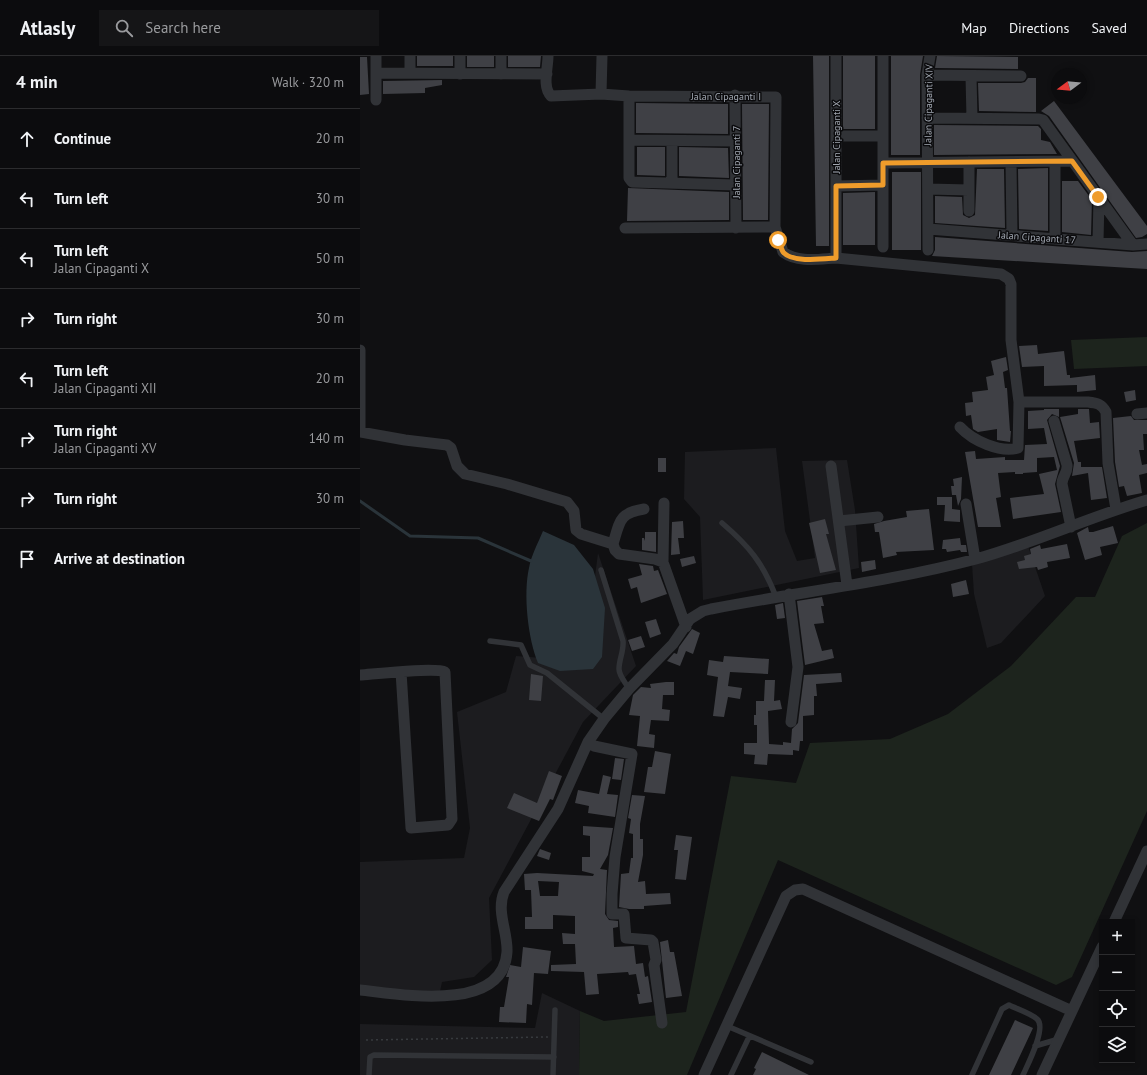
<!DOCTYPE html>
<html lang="en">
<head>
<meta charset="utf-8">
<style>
	:root { --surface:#0c0c0e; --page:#151517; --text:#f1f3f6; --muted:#9a9b9e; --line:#2c2c2e }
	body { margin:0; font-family:"PT Sans",sans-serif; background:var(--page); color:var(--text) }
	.controls { position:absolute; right:12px; bottom:12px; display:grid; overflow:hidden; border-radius:0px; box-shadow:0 2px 6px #0003 }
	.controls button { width:36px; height:36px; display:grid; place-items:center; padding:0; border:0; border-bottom:1px solid var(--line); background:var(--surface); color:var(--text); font:20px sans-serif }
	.compass { position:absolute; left:691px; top:12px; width:36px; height:36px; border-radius:50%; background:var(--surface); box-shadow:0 2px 6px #0003; rotate:254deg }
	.stop { position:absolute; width:12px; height:12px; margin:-9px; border:3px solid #ef9c2b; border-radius:50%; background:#fff }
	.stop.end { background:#ef9c2b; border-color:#fff; box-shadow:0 1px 4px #0008 }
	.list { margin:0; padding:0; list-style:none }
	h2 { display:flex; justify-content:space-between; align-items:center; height:52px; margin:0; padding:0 16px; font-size:17px }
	h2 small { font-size:13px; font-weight:400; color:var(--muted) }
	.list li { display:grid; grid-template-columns:26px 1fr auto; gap:12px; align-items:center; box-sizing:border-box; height:60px; padding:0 16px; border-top:1px solid var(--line) }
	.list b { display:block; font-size:15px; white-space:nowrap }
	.list p { margin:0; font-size:13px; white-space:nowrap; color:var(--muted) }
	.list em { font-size:13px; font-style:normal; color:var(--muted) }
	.icon { flex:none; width:22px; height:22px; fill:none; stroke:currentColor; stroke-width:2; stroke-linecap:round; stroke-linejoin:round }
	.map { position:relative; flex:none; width:787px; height:1019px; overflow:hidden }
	header { display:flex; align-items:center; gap:24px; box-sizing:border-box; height:56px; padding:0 20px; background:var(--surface); border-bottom:1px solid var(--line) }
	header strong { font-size:19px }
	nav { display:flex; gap:22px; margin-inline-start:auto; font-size:14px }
	.search { width:280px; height:36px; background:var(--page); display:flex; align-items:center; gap:10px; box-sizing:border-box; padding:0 14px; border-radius:0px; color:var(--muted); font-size:15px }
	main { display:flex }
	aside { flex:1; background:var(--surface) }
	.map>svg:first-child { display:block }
</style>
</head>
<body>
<header>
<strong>Atlasly</strong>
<div class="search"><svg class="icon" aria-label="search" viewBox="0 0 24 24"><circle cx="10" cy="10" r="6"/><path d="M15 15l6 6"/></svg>Search here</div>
<nav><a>Map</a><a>Directions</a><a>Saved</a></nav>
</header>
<main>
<aside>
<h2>4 min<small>Walk · 320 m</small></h2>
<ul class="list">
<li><svg class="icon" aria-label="ahead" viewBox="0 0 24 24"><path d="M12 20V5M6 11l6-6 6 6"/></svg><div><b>Continue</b></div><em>20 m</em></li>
<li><svg class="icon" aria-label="left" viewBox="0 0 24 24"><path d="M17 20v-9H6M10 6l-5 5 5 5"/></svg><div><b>Turn left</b></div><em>30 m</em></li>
<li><svg class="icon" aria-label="left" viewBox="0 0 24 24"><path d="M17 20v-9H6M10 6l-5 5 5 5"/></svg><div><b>Turn left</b><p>Jalan Cipaganti X</p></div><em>50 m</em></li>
<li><svg class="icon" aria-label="right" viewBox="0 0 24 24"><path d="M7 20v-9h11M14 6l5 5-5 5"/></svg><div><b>Turn right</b></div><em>30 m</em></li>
<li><svg class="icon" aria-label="left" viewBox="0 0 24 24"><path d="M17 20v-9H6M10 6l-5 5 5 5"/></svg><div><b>Turn left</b><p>Jalan Cipaganti XII</p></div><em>20 m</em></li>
<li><svg class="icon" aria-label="right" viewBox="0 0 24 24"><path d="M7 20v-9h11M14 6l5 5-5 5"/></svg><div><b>Turn right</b><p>Jalan Cipaganti XV</p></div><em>140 m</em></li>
<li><svg class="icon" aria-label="right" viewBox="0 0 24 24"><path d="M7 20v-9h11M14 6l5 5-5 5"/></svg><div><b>Turn right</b></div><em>30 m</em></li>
<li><svg class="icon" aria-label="arrive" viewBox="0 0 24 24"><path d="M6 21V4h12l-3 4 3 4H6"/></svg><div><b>Arrive at destination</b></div></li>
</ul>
</aside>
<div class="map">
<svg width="787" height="1019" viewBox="0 0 787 1019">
	<rect width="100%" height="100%" fill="#101012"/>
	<path fill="#1c1c1f" d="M416,392L425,475L437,505L455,502L442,405L487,404L495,454L499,512L343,544L340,461L324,443L325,396Z
		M668,490L685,540L641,587L627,592L614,538L612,508Z
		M238,497L276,610L223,666L129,842L132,904L114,921L82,926L78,945L0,938V806L104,802L110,772L97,656L146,636L156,600L237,606L233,536Z
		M182,937L220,955L219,1019H0V968L175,972Z"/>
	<path fill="#1d241d" d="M787,281V310L714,313L711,284Z
		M787,467V755L712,921L696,929L418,804L327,1019H219L220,955L244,965L326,956L371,720L436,727L450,687L530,683L588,658L651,610L716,541H735L762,480Z"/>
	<path fill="#2a343a" d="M183,475L214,489L233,513L245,552L242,601L233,613L200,615L178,607C168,583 163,538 169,512C171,500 178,487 183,475Z"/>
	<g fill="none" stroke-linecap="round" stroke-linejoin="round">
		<path stroke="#2a343a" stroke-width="3" d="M0,445L50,480L118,482L171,505"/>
	</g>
	<path fill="#3f4045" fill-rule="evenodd" d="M57,0H93V10H57Z
		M107,0H134V11H107Z
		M148,0H181L180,11H148Z
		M453,0H469V190H456Z
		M483,0H515V73H483Z
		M531,0H563L560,19V99H531Z
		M577,0L658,1V13L575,12Z
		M0,1H7L9,38L0,39Z
		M668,22H676V56L619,55L618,27H661L665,26Z
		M82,24V29L65,32V37L23,38V25Z
		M694,45L787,170V178L782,181L776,182L689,60L681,55Z
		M276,47L368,48V78L276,77Z
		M382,48H409L408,164H383Z
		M574,69L678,70L681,73V84L690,86L697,98L574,99Z
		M277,91H305V120L277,119Z
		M319,91L368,92L369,122L319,120Z
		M688,112V175L659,173L658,113Z
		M617,113H644L645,172L575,167V140L602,141L603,159L609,162L615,159Z
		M532,116H561V194H532Z
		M702,125H718L732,144L731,179L702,176Z
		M268,132L369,136V164L267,165Z
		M515,136V189H483V137Z
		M575,181L772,196L787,195V213L572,200L575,194Z
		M677,289L678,298L704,295L707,319H710V322L735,319L736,334L717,336V329L684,330V310L662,311L659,290Z
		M646,301L648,314L643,316L645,332H647L650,375H651L650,386L637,384V373L618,376L613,373L611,359L606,360L605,347L613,346L612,336L628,334L626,321L634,319L631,305Z
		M775,334L776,344L766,346L764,336Z
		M684,353H699V361L692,358L687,364L700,410L695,428L701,456L653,463L650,442L684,438L679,418L697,414L694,401L677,402V416L663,417V418H655V416L638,417L641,441L636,442L641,471H618L605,396L615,395L616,403L645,401V404H664L665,389L687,388L684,372L668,373V355L684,354Z
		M718,353H729L730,367L739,366L740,382L714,385L718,406H721V411H742L747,442L731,444L728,417L712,420L714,407L700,361L718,358Z
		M771,360L774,364H787V378H783L784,394H779L782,409L787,408V417L779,419L782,437L767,440L764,430L759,431L755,406L753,362Z
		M298,402H306V416H298Z
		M602,421L601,443L598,450L596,439H592L591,430H594L593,423Z
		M577,441H592V453L600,454V466L584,465L585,449H577Z
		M569,453L574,494L536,496L537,499L523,502L519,476H515L514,468L524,465L547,461L546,455Z
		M465,463L469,478H466L476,514L460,517L449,467Z
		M323,465L324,482H318L320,498L311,499L312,466Z
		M753,470L758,487L740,491L742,499L725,504L717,477L728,471L729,476H733Z
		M285,476H296V496L282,494V482H284L285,485Z
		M600,482L601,489H606L607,496H601L600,494L587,496L586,493H582L583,484Z
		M707,488L710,502L687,506L688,511L678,514L677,511L659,513L657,506L665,504L664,500L671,498L670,493L680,489L681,493Z
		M334,500L336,507L322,511L320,503Z
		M515,504L516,513L502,516L501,506Z
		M279,508L293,510L294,515L298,514L307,538L281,547L277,531L271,533L268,523L282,519Z
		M606,524L609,538L593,541L591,528Z
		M462,541L464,550H461L464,567L454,568L462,595L472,593L474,602L445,609L437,545Z
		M423,547L425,562L417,563L415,549Z
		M296,563L301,578L290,582L285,566Z
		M332,573L340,577L333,598L326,595L320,610L307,605L314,597L317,598L319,591Z
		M281,580L285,591L272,595L268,584Z
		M364,600L409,603L408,618L370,616L368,630L382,632L380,643L368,641L364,661L353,660L358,621L347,619L349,604L363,606Z
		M481,617L482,626L456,628L457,640H454V659L443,660V685H440L439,695L433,694V699L408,698L407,709L394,708L395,699L384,698V687H397V669H394V659H396V645H404L405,624H415L414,645L420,644L422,653L408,655L409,688L423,689V686L431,687L432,673L438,667L444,619Z
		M171,618L183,620L181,645L169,644Z
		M306,626H314V639H303L302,653L310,654L309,665L291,664L289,678L295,679L294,692L277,690L280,660L269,659L273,639L281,631L291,632L290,628Z
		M295,695L311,698L305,738L284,736L288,711H292Z
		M255,702L264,703L261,724L252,723Z
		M189,715L202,720L193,744L190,743L179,765L147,752L154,737L177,747Z
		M243,719L251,721L247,738L258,739L255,761L228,757L229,750L215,747L218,734L239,738Z
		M272,739L285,740L280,768V783H283V799L278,826L285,825L286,838L310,837L311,848L284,850V853H269L259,851L261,818L269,817L271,802H273V778L269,777L271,763L268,762Z
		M223,770L253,772L248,799L240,813L247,814L245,858L249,864L258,865V871L253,872L254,891L274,890L276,908L283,907L285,921L288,920L292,946L279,948L277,938H280L276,918L269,919L268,916L237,918L239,938L226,939L224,916L191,915V909L216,908L215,888H203L202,877L215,878V860L193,859V873H165V861H172L171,834H165L164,818L177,817L233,820L234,818L222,815V801H230V780L223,779ZM178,825L199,826L198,840H180Z
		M316,779L332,781L326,824L315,823L318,794H314Z
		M180,793L191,797L189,804L177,800Z
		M308,884L310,896H314L322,940L306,942L300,886Z
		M163,891L191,895L188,918L174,917L172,949L167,948L166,967L139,966L140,951H144L149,921H146L150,909L161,911Z
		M655,964L673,972L651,1019H629Z
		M402,996L449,1019H393L396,1013L394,1012Z"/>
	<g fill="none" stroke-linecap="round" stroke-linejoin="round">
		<path stroke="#373a3e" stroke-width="1.5" stroke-dasharray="2 3" stroke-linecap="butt" d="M6,984L188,981"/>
		<path stroke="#313337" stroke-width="5.5" d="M362,467C389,490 403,507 416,541
			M241,514L263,585C264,595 259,603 259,613C259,620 266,627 269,633
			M130,585L161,589L170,609L187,617L244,663
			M367,970L451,1006
			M675,990L699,983
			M9,1019L10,1001L14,999L194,1001
			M193,1019L195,954
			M371,1019L389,981
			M612,1019L642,953L649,949C657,953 670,957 677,963C687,971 668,1008 663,1019"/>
		<path stroke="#313337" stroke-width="11" d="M16,0V44
			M50,0V17
			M100,0V18
			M141,0V18
			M188,0C188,12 182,31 191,40L241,38L269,40L416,41L415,171L423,196C438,207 459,203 476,202
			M476,0V202L641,218L649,223L651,228V284L659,346L658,392C640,397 613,385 600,371
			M523,0V191
			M16,17L187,18
			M567,19L661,20
			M611,20L612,62
			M241,38L242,0
			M375,39L376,172
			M269,40V122L272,126L375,129
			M567,62L679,63L683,64L773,189
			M476,80H523
			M270,84L375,85
			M651,106L652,179
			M695,106V183
			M523,107L712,105
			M312,127V85
			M476,130L523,129
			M568,133L609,134
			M609,155V106
			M265,172L415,171
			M568,173L773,189L787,188
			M738,186L739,141
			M568,194L567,19L570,0
			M0,294V376
			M659,346H728C737,347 742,348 746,356L748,407L756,453
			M777,358L787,357
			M694,365L707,409C708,417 702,420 702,428L711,471
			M0,376L45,384L87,389L91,392L97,410L105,418L147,428L207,446L214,455L216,474L221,478L253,488L255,494L259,498L295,503L303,506L326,571
			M471,410L487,529
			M606,448L615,503
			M479,465L518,461
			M253,488C260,465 259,457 284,453
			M303,506L304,447
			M429,538L438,611L431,666
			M0,619C14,618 76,611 85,616L92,763L88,769L51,772L41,616
			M228,686L234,690L272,698L255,801L252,838V858H264L266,882L291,884L293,886L296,904L294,909L302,967
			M754,866L787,795
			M0,934C38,938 143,958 147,896C148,876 136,856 144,836L198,753L228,686L244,663L269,633L313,588L330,563L343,555L351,553C439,536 529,526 616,503C674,487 729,461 787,444
			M344,1019L426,840L435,834L443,833L712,955
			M682,1019L742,891"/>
	</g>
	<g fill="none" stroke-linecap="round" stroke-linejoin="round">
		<path stroke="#ef9c2b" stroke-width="5" d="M418,184C420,188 421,192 423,196C432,207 463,203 476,202V130L523,129V107L712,105L738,141"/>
	</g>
	<g text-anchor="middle" stroke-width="3" stroke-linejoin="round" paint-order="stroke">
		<g font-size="10" fill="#a2a8b2" stroke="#0b0b0d">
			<text x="366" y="44">Jalan Cipaganti I</text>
			<text transform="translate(568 49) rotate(-89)" y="4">Jalan Cipaganti XIV</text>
			<text transform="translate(476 81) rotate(-90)" y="4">Jalan Cipaganti X</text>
			<text transform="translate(376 106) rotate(-90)" y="4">Jalan Cipaganti 7</text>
			<text transform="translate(677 181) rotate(4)" y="4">Jalan Cipaganti 17</text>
		</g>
	</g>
</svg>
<div class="controls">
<button>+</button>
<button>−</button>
<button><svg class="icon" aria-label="locate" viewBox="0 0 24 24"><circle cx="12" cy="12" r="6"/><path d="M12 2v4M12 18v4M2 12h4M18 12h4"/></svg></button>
<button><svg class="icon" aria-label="layers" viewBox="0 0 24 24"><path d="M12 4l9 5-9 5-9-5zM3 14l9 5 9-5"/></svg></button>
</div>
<svg class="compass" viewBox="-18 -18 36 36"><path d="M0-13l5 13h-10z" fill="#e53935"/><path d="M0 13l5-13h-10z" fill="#9a9b9e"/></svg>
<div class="stop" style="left:418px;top:184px"></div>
<div class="stop end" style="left:738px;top:141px"></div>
</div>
</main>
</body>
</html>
